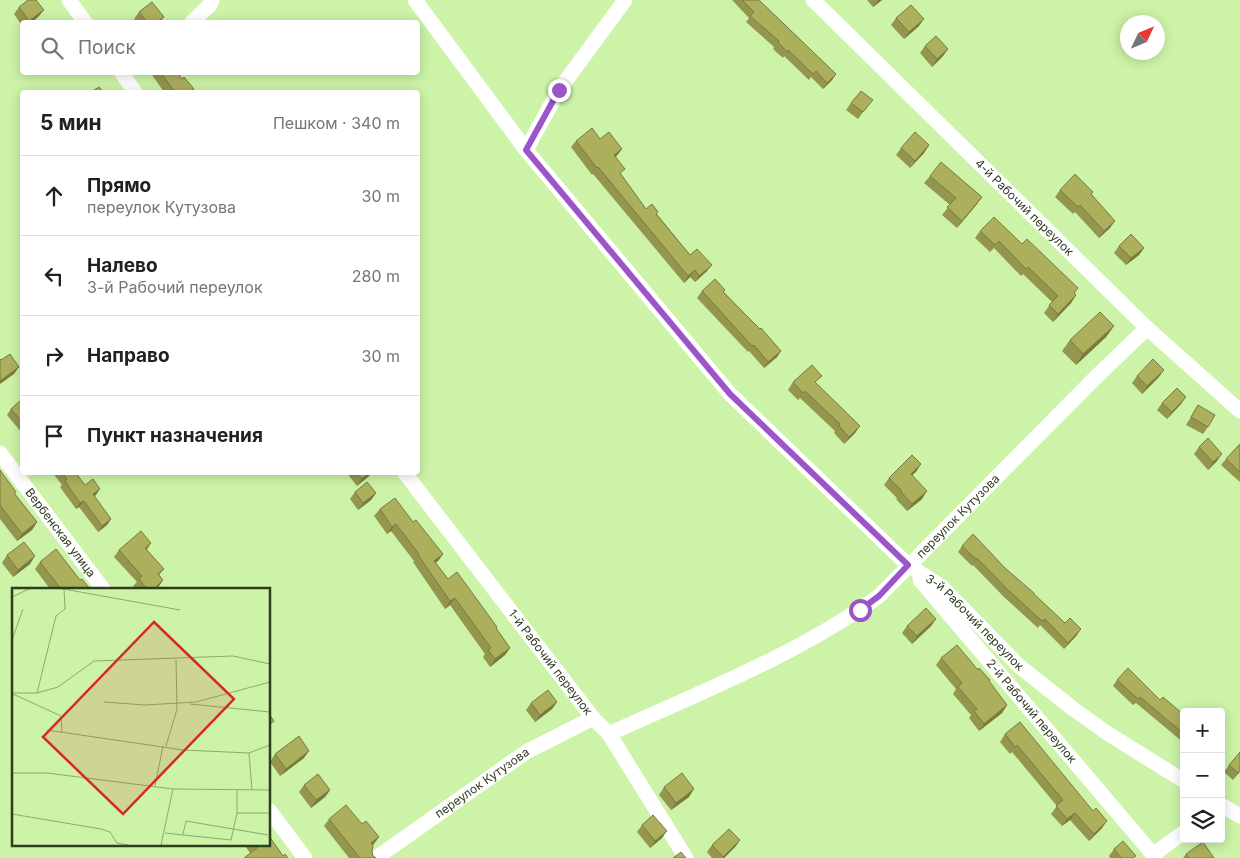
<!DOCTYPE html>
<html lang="ru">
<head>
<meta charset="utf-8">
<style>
	:root { --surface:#fff; --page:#f2f2f2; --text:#202124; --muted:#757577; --line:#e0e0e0 }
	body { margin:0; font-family:Inter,sans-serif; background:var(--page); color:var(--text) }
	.controls { position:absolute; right:15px; bottom:15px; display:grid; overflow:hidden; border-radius:5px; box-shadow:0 2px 12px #0003 }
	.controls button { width:45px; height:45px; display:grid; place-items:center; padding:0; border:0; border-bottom:1px solid var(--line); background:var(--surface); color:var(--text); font:25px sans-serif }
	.compass { position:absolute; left:1120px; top:15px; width:45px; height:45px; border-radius:50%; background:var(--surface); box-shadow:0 2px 12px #0003; rotate:46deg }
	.stop { position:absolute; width:15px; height:15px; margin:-11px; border:4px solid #9c55c8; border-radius:50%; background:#fff }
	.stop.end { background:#9c55c8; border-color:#fff; box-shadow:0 1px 5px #0008 }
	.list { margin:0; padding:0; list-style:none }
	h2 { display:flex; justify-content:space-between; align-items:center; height:65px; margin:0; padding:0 20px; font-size:21px }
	h2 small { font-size:16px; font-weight:400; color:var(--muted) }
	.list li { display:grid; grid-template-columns:32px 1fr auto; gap:15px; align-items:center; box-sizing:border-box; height:80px; padding:0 20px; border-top:1px solid var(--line) }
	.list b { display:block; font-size:19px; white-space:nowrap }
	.list p { margin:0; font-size:16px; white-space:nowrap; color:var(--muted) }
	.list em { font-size:16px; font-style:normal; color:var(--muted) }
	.icon { flex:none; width:28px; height:28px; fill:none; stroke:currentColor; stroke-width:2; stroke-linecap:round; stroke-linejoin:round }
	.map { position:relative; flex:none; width:1240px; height:858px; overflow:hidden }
	.search { position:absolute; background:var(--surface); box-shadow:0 2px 12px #0003; left:20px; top:20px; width:400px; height:55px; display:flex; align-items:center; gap:12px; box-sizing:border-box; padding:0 18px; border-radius:5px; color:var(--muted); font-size:19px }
	.panel { position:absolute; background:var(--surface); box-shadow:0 2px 12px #0003; left:20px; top:90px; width:400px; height:385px; border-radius:5px }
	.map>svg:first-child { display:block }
</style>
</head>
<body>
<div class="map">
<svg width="1240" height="858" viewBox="0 0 1240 858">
	<rect width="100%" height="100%" fill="#ccf3a7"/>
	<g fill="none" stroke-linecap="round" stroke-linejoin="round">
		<g stroke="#fff" stroke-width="15">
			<path d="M69,0L85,22"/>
			<path id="s1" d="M415,0L526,150L730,394L908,565L942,587L1019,666L1072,708L1107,733L1184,781"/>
			<path id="s2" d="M813,0L1147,328L1240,411"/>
			<path d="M192,22L210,5L212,0"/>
			<path d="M121,72L135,92"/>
			<path d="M526,150L559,90L625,0"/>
			<path id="s3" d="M0,453L103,589"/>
			<path id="s4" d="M404,472L593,718L609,734L686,858"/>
			<path id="s5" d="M920,580L1156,858"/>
			<path id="s6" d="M609,734C701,692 797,655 879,596L1095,378L1147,328"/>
			<path d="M1221,805L1240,816"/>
			<path d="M269,810L305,858"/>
			<path d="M1154,854L1184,832"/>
			<path id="s7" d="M376,858L526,752L593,718"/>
		</g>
	</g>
	<path fill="#94964e" d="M732,0H759L836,74L832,80L823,89L811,77L809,80L784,56L783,58L773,49L774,47L746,22L749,18Z
		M867,0H882L873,7Z
		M19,7L44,10L38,17L32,22H22V26L14,14Z
		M139,12L164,17L160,22H136L134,19Z
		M896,18L919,26L904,39L891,25Z
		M925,46L948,49L943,56L932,67L920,53Z
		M150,72H177L182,79L194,89L193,91L194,92H164Z
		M851,103L867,107L858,119L846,110Z
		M600,139L622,149L616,157L621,174L646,209L658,212L657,214L690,255L707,271L695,282L690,277L684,283L593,174L592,175L571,147L576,141Z
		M929,145L924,153L910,168L896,155L901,148Z
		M930,176L982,197L977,204L957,228L942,215L950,205L924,183Z
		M1060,190L1093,192L1091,194L1110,228L1099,238L1075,212L1073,214L1055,197Z
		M980,231L1022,244L1076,295L1071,303L1053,322L1044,313L1052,302L1023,274L1021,276L994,248L990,252L975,238Z
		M1119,246L1144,248L1139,255L1126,265L1114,253Z
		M702,291L724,292L781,351L777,357L764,368L749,351L748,352L697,298Z
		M1114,326L1106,337L1076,365L1062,351L1070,340Z
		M1137,376L1159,377L1142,394L1132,383Z
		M793,382L816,383L860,426L855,433L844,444L834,433L835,431L800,398L798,400L788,390Z
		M22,400V433L7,415L11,409Z
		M1162,403L1181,404L1167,419L1157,410Z
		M1198,405L1208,427L1203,434L1186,425Z
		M1240,444V482L1221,465L1226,459Z
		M1199,447L1217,461L1208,470L1194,454Z
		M921,464L912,475L922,499L907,511L896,499L897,498L884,485L889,478Z
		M0,470L15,494L37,522L32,530L17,541L0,519Z
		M52,472H75L85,485L96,495L94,496L111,519L107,525L98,532L79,507L76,509L60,487L62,485Z
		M346,472H372L369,476L357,486Z
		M355,492L376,493L371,500L358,510L350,499Z
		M380,509L413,522L443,554L438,561L436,563L448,579L496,628L510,648L505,655L490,667L483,657L485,654L450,605L445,609L413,562L414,561L391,531L387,534L374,516Z
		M151,543L147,550L164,569L159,575L163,580L157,589H136L133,586L137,582L114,557L119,550Z
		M962,546L1005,568L1077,635L1064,649L1040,625L1038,628L1004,597L973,565L972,566L958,552Z
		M7,555L30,564L13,577L2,563Z
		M40,562L80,580L90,589H50L35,569Z
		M936,619L931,626L912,644L902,633L907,626Z
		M941,658L978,670L989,682L1007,705L1002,713L979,731L969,718L971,715L953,694L956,689L936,665Z
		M1117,680L1160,700L1184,715V743L1136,703L1133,705L1113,686Z
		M557,702L552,709L535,722L526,710L531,703Z
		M1020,722L1102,828L1089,841L1070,820L1062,826L1051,814L1057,806L1012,752L1010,754L1000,742L1005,734Z
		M275,754L304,758L280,776L270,762Z
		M1229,765L1240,772L1233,780L1224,772Z
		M304,785L330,790L325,797L311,808L299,792Z
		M664,787L689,797L671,810L659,795Z
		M329,819L374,844L373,845L372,851L373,856L376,858H349L324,826Z
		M642,825L662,838L650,848L637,832Z
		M269,831L271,834L269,837L283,856L250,853L244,844H269Z
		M740,840L735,847L724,858H712L707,852L712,845Z
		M1114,849L1134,858H1110L1109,856Z
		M1186,854L1214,858H1183Z"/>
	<path fill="#787a40" d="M878,0H882L873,7Z
		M44,10L38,17L32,22H28Z
		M924,19L919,26L904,39L909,32Z
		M948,49L943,56L932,67L937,59Z
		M836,74L832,80L823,89L827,83Z
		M929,145L924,153L910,168L915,161Z
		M622,149L617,155L610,161L614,155Z
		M982,197L977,204L957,228L962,221Z
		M1115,221L1110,228L1099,238L1104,231Z
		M1144,248L1139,255L1126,265L1131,258Z
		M712,265L707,271L695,282L699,276Z
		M695,270L690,277L684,283L688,276Z
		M1076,295L1071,303L1053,322L1058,314Z
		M1114,326L1106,337L1076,365L1083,354Z
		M781,351L777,357L764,368L768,362Z
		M19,367L14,374L0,384V381Z
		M1164,370L1159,377L1142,394L1147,386Z
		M1186,397L1181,404L1167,419L1172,412Z
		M860,426L855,433L844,444L849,437Z
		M1222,454L1217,461L1208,470L1213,462Z
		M921,464L916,472L906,481L911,474Z
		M370,472H372L369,476L357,486L362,479Z
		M100,489L96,495L88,501L93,494Z
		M927,491L922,499L907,511L912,504Z
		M376,493L371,500L358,510L363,503Z
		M84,501L79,507L76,509L80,503Z
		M111,519L107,525L98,532L102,526Z
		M37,522L32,530L17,541L22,534Z
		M396,524L391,531L387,534L392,527Z
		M443,554L438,561L429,568L434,561Z
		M35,556L30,564L13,577L18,570Z
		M163,580L157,589H154Z
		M455,598L450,605L445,609L450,601Z
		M936,619L931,626L912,644L917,636Z
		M1081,629L1077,635L1064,649L1068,643Z
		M510,648L505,655L490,667L495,659Z
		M557,702L552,709L535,722L540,715Z
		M1007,705L1002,713L979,731L984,724Z
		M309,751L304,758L280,776L286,769Z
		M694,789L689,797L671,810L676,803Z
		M330,790L325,797L311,808L316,800Z
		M1075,813L1070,820L1062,826L1067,819Z
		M1107,821L1102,828L1089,841L1094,834Z
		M667,831L662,838L650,848L655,841Z
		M379,837L374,844L366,851L371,843Z
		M740,840L735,847L724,858H722Z"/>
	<path fill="#acaf5b" stroke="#787a40" d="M28,0H36L44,10L29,21L19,7Z
		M742,0H759L836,74L827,83L816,71L813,74L788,50L787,52L778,42L779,41L750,16L754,12Z
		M152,2L164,17L157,22H147L139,12Z
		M911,5L924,19L909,32L896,18Z
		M936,36L948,49L937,59L925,46Z
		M160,72H177L182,79L184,77L194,89L192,90L194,92H175Z
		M99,87L103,92H91Z
		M861,91L873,100L863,112L851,103Z
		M592,128L600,139L609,132L622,149L614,155L625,169L620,173L646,209L652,204L658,212L656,214L690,255L697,249L712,265L699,276L695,270L688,276L598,167L597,168L576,141Z
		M915,132L929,145L915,161L901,148Z
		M941,162L982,197L962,221L947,207L956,198L930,176Z
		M1075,174L1093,192L1091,194L1115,221L1104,231L1080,205L1078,207L1060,190Z
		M994,217L1022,244L1027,239L1078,288L1074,293L1076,295L1058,314L1049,305L1058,296L1028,267L1026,269L999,241L995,245L980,231Z
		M1131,234L1144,248L1131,258L1119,246Z
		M715,279L725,290L723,292L760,329L761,328L781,351L768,362L754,345L752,346L702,291Z
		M1100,312L1114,326L1083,354L1070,340Z
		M10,354L19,367L0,381V359L1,360Z
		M1153,359L1164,370L1147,386L1137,376Z
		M812,365L822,376L815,382L860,426L849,437L839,426L840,424L805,391L803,393L793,382Z
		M1177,388L1186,397L1172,412L1162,403Z
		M22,399V422L11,409Z
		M1198,405L1215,415L1208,427L1191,417Z
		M1208,438L1222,454L1213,462L1199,447Z
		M1240,444V472L1226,459Z
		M912,455L921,464L911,474L927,491L912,504L901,492L902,491L889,478Z
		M0,470L16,492L14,493L37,522L22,534L0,505Z
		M61,472H75L85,485L93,479L100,489L93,494L111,519L102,526L84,501L80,503L65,481L67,479Z
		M357,472H370L362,479Z
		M367,482L376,493L363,503L355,492Z
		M395,498L413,522L416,520L443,554L434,561L448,579L457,572L497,627L496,628L510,648L495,659L488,650L491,648L455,598L450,601L418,555L419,554L396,524L392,527L380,509Z
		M141,531L151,543L145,548L164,569L158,574L163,580L154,589H147L139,579L142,576L119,550Z
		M973,534L1005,568L1034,593V594L1065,623L1070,618L1081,629L1068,643L1045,619L1042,621L1008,590L977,558L976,559L962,546Z
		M24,542L35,556L18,570L7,555Z
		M56,549L80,580L82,579L90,589H61L40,562Z
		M926,608L936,619L917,636L907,626Z
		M957,645L978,670L979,668L990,680L989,681L1007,705L984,724L974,711L977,709L958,687L962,683L941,658Z
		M1128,668L1160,700L1163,697L1184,715V734L1140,697L1138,699L1117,680Z
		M548,690L557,702L540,715L531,703Z
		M269,714L274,721L269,725Z
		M1020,722L1093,811L1096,808L1107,821L1094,834L1075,813L1067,819L1056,806L1063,800L1017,745L1015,747L1005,734Z
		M299,736L309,751L286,769L275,754Z
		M1240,752V770L1238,773L1229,765Z
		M682,773L694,789L676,803L664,787Z
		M318,774L330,790L316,800L304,785Z
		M346,805L362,824L366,821L379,837L371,843L373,846L372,851L373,856L376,858H360L329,819Z
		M653,815L667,831L655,841L642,825Z
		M729,829L740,840L723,857L712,845Z
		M269,836L283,856L285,854L288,858H244L257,848L254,844H269Z
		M1123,841L1136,856L1133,858H1121L1114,849Z
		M1203,842L1214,858H1189L1186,854Z
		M681,852L686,858H673Z"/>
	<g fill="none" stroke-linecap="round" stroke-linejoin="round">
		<path stroke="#9c55c8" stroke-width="6" d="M559,90L526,150L730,394L908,565L879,596L860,610"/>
	</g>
	<g text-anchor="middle" stroke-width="4" stroke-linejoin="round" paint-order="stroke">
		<g font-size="12" fill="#2e3d1f" stroke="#ccf3a7">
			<text dy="4" stroke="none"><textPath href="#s2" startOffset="296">4-й Рабочий переулок</textPath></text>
			<text dy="4" stroke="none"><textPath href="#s6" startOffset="416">переулок Кутузова</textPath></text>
			<text dy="4" stroke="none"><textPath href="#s3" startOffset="100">Вербенская улица</textPath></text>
			<text dy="4" stroke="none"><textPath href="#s1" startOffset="840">3-й Рабочий переулок</textPath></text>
			<text dy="4" stroke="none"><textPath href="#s4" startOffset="240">1-й Рабочий переулок</textPath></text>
			<text dy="4" stroke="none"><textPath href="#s5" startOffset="172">2-й Рабочий переулок</textPath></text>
			<text dy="4" stroke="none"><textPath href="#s7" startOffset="130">переулок Кутузова</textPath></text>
		</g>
	</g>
	<g transform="translate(12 588)">
		<rect width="258" height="258" fill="#ccf3a7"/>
		<path fill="none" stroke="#8daa71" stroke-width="1" d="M46,0L168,22M0,9L19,0M0,52L11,21M0,105H25L46,99L82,73L221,68L258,76M25,105L44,28L53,21L52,1M1,106L49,128L50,145M92,114L133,117L184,114L258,94M178,116L258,124M35,142L171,162L237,165L258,157M154,158L165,121L164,72M237,165L240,202M0,185H35L161,201L258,202M143,198L151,158M225,225H258M0,226L89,241L98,244L105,255L116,257M153,245L219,252L225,225V202M171,246L174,233L256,247M149,257L161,201"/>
		<path fill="#d62828" fill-opacity="0.15" stroke="#d62828" stroke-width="2.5" d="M142,34L222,111L111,226L31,149Z"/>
		<rect width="258" height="258" fill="none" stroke="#2e3d1f" stroke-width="2.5"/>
	</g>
</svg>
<div class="controls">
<button>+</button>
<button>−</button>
<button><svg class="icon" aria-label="layers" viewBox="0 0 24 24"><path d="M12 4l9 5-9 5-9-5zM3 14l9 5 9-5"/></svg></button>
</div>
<svg class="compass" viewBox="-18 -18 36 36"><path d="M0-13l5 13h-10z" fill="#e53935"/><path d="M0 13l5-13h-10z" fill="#757577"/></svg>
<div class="stop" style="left:860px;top:610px"></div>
<div class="stop end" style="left:559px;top:90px"></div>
<div class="search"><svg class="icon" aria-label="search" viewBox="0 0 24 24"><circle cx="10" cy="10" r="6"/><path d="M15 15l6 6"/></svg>Поиск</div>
<section class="panel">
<h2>5 мин<small>Пешком · 340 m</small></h2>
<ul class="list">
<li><svg class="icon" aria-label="ahead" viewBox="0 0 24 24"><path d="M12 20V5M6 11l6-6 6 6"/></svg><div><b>Прямо</b><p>переулок Кутузова</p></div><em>30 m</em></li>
<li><svg class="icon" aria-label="left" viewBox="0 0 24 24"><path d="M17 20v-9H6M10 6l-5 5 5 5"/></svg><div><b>Налево</b><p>3-й Рабочий переулок</p></div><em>280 m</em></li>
<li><svg class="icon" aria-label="right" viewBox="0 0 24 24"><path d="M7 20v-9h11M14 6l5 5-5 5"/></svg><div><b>Направо</b></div><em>30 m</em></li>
<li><svg class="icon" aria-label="arrive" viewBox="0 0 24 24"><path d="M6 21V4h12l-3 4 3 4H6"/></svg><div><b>Пункт назначения</b></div></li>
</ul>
</section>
</div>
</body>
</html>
